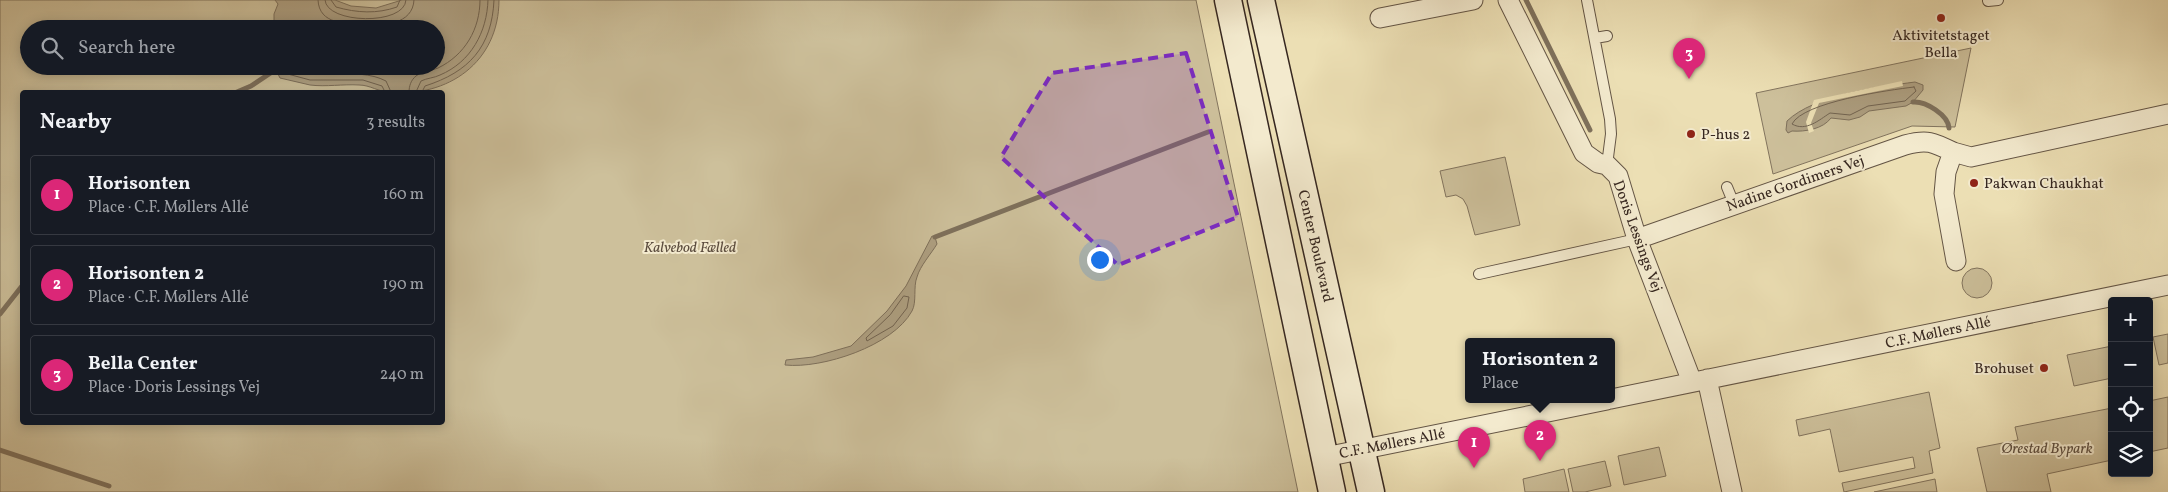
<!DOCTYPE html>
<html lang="en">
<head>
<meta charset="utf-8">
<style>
	:root { --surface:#171b24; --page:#242831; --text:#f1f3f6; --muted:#9ea1a6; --line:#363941; --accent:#db2777 }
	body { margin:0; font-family:Vollkorn,serif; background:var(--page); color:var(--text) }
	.controls { position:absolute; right:15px; bottom:15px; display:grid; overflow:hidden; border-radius:5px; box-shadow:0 2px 12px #0003 }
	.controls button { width:45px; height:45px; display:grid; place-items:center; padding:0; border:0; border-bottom:1px solid var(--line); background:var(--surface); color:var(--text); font:25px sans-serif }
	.you { position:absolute; left:1099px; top:259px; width:18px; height:18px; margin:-12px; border:4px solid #fff; border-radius:50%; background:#1a73e8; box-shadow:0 0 0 8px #1a73e833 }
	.badge { display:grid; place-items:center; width:32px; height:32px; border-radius:50%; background:var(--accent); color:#fff; font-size:16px; font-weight:700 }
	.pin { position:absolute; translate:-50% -41px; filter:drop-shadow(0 1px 2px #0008) }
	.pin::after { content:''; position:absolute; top:26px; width:18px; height:15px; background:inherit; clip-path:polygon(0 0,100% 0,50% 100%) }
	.popup { position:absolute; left:1465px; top:338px; width:150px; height:65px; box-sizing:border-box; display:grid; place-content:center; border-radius:5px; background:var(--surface); filter:drop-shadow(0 1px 4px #0005); font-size:16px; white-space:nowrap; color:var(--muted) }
	.popup b { font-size:19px; color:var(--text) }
	.popup::after { content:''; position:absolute; left:50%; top:100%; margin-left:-10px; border:10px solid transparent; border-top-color:var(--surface) }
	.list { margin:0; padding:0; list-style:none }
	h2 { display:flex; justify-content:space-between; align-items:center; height:65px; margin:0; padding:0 20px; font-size:21px }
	h2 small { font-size:16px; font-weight:400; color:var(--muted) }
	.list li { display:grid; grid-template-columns:32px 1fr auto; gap:15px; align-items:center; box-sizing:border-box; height:80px; margin:0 10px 10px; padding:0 10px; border:1px solid var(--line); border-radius:5px }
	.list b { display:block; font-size:19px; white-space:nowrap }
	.list p { margin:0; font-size:16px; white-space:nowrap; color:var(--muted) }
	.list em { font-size:16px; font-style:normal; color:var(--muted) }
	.icon { flex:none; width:28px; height:28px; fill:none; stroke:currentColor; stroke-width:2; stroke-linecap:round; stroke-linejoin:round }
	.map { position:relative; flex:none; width:2168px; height:492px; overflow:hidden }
	.search { position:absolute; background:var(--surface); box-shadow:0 2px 12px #0003; left:20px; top:20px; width:425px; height:55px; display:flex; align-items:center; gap:12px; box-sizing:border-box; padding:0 18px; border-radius:28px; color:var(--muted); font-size:19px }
	.panel { position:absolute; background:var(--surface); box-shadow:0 2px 12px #0003; left:20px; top:90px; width:425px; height:335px; border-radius:5px }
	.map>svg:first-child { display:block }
</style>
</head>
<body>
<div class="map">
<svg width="2168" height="492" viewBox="0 0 2168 492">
	<rect width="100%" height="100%" fill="#ecdfb4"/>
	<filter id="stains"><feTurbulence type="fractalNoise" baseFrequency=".004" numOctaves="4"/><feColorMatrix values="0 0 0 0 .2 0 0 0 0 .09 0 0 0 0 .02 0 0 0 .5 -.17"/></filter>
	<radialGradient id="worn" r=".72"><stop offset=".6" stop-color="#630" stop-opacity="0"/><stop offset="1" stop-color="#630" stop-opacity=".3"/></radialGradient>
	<path fill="#cdc09b" stroke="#82745e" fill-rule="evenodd" d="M0,0H1196L1298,492H0ZM29,29H436V66H29ZM22,92H442V422H22Z
		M1971,48L1955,127L1912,126L1773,174L1756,93Z
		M1505,157L1520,225L1475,235L1467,206L1463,199L1456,195L1446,197L1440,171Z
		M1962 283a15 15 0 1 1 30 0a15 15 0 1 1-30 0Z
		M2168,334V363L2159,365L2153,337Z
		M2112,346V378L2074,386L2067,355Z
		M1929,392L1940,448L1929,451L1933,473L1844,492L1842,483L1915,468L1913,457L1839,472L1830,429L1799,436L1796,420Z
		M2168,397V448L2149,452V401Z
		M2112,408V460L2047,474L2051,492H1987L1977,448L2018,440L2015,427Z
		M1659,447L1666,476L1624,485L1618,456Z
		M1605,461L1611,486L1585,492H1573L1568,469Z
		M1564,469L1569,492H1525L1523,479Z
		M1935,479L1937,492H1874Z"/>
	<path fill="#aea082" stroke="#7e705b" d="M275,0H335L351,6L376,8L402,0H499C499,62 448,98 389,92C379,92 370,85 359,85C343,84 326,87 310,85C300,83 290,80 280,78L274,66H436V29H274V14L278,4Z
		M1915,82L1923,85V90L1913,102L1906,106L1869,111L1860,117L1849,120L1831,118C1823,129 1805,132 1792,131L1788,133L1786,130L1787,121C1814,95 1878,87 1915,82Z
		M932,236L935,237L937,244C931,254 920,266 917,277C913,287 917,302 912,311C893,346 822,369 785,365L786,360L813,357L851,346L887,311L906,286Z"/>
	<path fill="#ecdfb4" d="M1902,81L1903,86L1819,103L1811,123L1814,131L1809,133L1806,122L1814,100Z"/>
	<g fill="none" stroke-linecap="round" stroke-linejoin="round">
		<path stroke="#726451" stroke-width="1" d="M318,0C319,25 346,23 364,25C382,26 413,25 414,0
			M325,0C326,24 405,26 406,0
			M331,0L336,7C357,13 377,14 397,7L400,0
			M279,66L284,73L310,80H363L382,86L385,92
			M286,66C316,84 355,65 386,81L391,92
			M1914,87L1916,91L1905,101L1868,106L1850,115L1830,113C1819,120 1806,132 1792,124C1803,102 1889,90 1914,87Z
			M409,92C409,86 411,80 416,76C422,71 431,71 438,68C465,55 480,29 480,0
			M416,92L421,81C427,78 434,78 440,75C471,62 487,32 488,0
			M422,92L425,86C469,72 492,47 494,0
			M904,296L909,297L907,308L893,326L867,341L866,338L890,315Z"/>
		<path stroke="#7e705b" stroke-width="5" d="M1526,0L1590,130
			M237,92L251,86L275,70
			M1913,102C1926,101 1948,115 1949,128
			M935,237L1208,132
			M0,314L22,286
			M0,450L109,486"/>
		<g stroke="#645545" stroke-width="12">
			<path id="lane" d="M1587,0L1610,119L1611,134L1607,165
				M1988,1L1998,0
				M1595,38L1607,36
				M1727,187L1734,204
				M1479,274L1637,239"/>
		</g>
		<g stroke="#645545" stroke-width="21">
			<path id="street" d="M1508,0L1584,153L1598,163L1607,165L1618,176L1637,239L1692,382
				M1380,18L1473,0
				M1953,152L1971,157L2168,114
				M1637,239L1905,145C1927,139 1933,142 1953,152L1946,172L1944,194L1956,261
				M1707,379L1732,492
				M1611,399L2168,285
				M1325,457L1607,400"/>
		</g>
		<g stroke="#362720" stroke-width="29">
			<path id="secondary" d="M1228,0L1332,492
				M1261,0L1371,492"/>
		</g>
		<use href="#lane" stroke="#f3eace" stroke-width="10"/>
		<use href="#street" stroke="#f3eace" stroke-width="19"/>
		<use href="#secondary" stroke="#f3eace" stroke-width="26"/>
	</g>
	<path fill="#7b2cbf" fill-opacity="0.2" stroke="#7b2cbf" stroke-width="4" stroke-dasharray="10 6" stroke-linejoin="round" d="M1186,53L1238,217L1118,265L1001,157L1052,73Z"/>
	<g fill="#8f2418" stroke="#f3eace" stroke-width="2">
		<circle cx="1941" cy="18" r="5"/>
		<circle cx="1691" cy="134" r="5"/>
		<circle cx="1974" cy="183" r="5"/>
		<circle cx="2044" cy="368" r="5"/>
	</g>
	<g text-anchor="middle" stroke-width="4" stroke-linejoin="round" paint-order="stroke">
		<g font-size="15" fill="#362720" stroke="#f3eace" text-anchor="start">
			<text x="1941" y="40" text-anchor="middle">Aktivitetstaget<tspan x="1941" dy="17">Bella</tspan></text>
			<text x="1701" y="139">P-hus 2</text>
			<text x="1984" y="188">Pakwan Chaukhat</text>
			<text x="2034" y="373" text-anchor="end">Brohuset</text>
		</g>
		<g font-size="15" fill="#362720" stroke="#f3eace">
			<text transform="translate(1795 183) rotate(-19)" y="5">Nadine Gordimers Vej</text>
			<text transform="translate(1638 236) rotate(70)" y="5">Doris Lessings Vej</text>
			<text transform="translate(1316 246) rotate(77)" y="5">Center Boulevard</text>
			<text transform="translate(1938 332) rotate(-12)" y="5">C.F. Møllers Allé</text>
			<text transform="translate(1392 443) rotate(-11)" y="5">C.F. Møllers Allé</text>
		</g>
		<g font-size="15" font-style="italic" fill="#5c4d3f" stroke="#f3eace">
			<text x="690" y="252">Kalvebod Fælled</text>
			<text x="2047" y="453">Ørestad Bypark</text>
		</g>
	</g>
	<rect width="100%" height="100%" filter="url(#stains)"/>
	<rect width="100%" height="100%" fill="url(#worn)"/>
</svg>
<div class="controls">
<button>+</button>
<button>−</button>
<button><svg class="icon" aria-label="locate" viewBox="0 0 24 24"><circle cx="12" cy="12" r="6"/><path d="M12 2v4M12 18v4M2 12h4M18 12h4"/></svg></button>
<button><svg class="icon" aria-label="layers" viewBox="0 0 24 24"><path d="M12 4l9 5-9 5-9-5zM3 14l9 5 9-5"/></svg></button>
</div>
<div class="you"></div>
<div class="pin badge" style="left:1474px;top:468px">1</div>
<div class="pin badge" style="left:1540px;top:461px">2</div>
<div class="popup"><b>Horisonten 2</b>Place</div>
<div class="pin badge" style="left:1689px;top:79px">3</div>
<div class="search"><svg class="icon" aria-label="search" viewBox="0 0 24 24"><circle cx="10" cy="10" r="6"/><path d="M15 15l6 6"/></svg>Search here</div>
<section class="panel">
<h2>Nearby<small>3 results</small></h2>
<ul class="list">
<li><span class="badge">1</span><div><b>Horisonten</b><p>Place · C.F. Møllers Allé</p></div><em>160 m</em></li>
<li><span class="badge">2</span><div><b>Horisonten 2</b><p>Place · C.F. Møllers Allé</p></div><em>190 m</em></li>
<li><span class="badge">3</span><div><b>Bella Center</b><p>Place · Doris Lessings Vej</p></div><em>240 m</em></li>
</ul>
</section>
</div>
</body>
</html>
